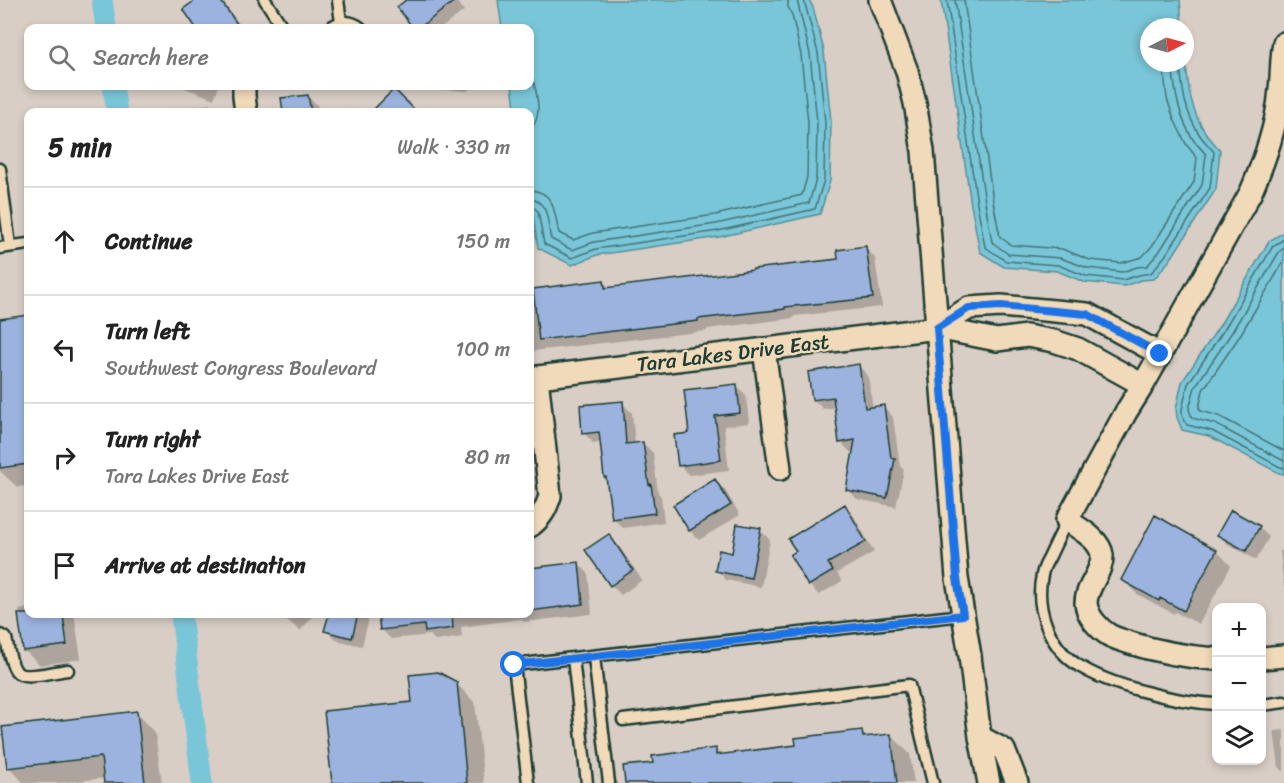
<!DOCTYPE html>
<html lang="en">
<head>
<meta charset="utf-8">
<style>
	:root { --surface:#fff; --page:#f2f2f2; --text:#222; --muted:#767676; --line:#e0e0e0 }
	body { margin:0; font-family:Sriracha,sans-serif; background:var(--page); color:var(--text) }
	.controls { position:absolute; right:18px; bottom:18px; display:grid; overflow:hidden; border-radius:12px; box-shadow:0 3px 9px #0003 }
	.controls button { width:54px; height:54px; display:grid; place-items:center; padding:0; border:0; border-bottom:2px solid var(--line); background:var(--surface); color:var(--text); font:30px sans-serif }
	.compass { position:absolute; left:1140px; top:18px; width:54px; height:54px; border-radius:50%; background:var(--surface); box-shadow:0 3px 9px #0003; rotate:84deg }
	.stop { position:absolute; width:18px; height:18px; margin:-14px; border:4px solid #1a73e8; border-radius:50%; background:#fff }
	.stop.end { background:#1a73e8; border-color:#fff; box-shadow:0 2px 6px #0008 }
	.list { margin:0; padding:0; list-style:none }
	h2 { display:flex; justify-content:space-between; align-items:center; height:78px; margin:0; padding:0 24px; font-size:26px }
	h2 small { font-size:20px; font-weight:400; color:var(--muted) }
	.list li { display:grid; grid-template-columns:39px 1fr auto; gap:18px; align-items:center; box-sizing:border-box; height:108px; padding:0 24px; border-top:2px solid var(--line) }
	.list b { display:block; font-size:22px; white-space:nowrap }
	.list p { margin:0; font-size:20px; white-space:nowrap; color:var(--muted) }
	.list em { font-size:20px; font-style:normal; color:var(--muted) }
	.icon { flex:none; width:33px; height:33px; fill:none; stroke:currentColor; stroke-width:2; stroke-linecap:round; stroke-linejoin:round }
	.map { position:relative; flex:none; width:1284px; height:783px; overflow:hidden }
	.search { position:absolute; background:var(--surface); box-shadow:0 3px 9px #0003; left:24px; top:24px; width:510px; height:66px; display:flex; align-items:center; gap:15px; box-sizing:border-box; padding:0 21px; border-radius:12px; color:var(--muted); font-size:22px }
	.panel { position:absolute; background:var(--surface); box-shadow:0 3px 9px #0003; left:24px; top:108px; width:510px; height:510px; border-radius:12px }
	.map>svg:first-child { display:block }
</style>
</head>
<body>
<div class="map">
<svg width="1284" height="783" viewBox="0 0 1284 783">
	<rect width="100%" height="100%" fill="#d8cec5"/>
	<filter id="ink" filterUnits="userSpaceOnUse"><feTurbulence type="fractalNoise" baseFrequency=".0167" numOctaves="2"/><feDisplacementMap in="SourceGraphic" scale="12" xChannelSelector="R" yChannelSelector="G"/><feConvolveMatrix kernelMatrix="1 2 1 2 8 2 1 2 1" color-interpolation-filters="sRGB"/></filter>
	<g filter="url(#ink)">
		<path fill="#7ac6d9" stroke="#568f97" stroke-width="1.5" d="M498,0H809L813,7L824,51L831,122L830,181L820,214L719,237L597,255L572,265L538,248L530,196V112H516L512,86H530V28H502Z
			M941,0H1180L1182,27H1149V63H1185V55C1188,83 1189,107 1205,132C1209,138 1215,144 1220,150L1216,189L1170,260L1154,279L1141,280L1124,286L1084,282L1057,271L1004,267L980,252L971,205Z
			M1284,232V474L1279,473L1209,436L1182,430L1177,417L1176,409L1182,382L1220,325L1269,241Z"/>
		<path fill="#0003" d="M198,0H222L242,28H198L185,10Z
			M409,0H455L464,11L441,28H415L399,8Z
			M180,86H219L214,99Z
			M417,86H469L468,91L420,88Z
			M308,97L318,106V112H284L283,100Z
			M210,104L219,112H163L162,110Z
			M354,109L357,112H331Z
			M866,248L875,258L882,307L794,316V318L707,329V331L533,351L534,353H530V301L603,282L611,289L840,260Z
			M28,316V486L17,487L0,471V320Z
			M859,366L868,376L873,408L884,407L893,417L900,466L904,470L896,507L857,499L847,490L855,451L850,452L841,442L836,407L823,409L813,399Z
			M736,385L746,395L749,423L724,426L729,470L689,475L679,465L691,434Z
			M622,403L632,413L635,444L643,443L653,453L658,493L661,496L664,522L623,528L613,518L602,442L593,443L584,433Z
			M715,481L725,490L740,515L699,540L690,531L675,506Z
			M844,506L854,516L874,552L837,573L842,581L819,595L809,585L792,556Z
			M1156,517L1217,551L1231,566L1199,624L1175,612L1174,614L1137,594L1122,579Z
			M1259,527L1269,537L1256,560L1228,544L1219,535Z
			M760,530L770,540L761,587L726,580L717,570Z
			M609,536L619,546L642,580L621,595L611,585L588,551Z
			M1280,551H1284V588Z
			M578,563L588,573L592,614L524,622L521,619L461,627L462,637L436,641L430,635L391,639L381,629L379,614H530V569Z
			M28,608V614H71L75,618L81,659L40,665L25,651L19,610Z
			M280,614H315L300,631Z
			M330,614H370L362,646L336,640L326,630Z
			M456,683L475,703L484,783H333L413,703Z
			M136,712L155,732L162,783H105V778L59,783H24L9,767Z
			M1284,730V772L1279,767L1274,731Z
			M861,732L868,738L891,735L910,754L914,783H627L655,764L715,749L722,756L797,747Z"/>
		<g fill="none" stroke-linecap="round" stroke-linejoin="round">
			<path stroke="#437476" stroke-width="1.5" d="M947,0L977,203L985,247L1006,261L1058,265L1086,276L1123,280L1139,275L1151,273L1165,256L1210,188L1214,152C1210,147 1205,142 1201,137C1185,114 1182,90 1180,63
				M955,0L985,202L992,242L1008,254L1060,258L1088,268L1122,272L1137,267L1147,266L1159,252L1202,185L1206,155C1203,150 1198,146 1194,141C1178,116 1175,92 1172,63
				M964,0L993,201L1000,237L1011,245L1062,249L1090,260L1121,263L1142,257L1152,246L1194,182L1197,158L1186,144L1174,119L1167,99L1163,63
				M530,73C535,82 540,106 537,117C536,122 533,126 530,129
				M530,190C556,192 554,213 559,233L573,240L593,233L715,215L802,195L807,177L808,123L801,55L792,15L788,7V0
				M530,199C550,201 547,224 551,239L572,250L594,242L716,224L809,203L816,179L817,122L810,54L797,0
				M530,207L534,208L538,211L544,244L572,258L596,249L718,231L815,209L824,180L825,122L818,53L804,0
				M1284,239L1273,246L1225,328L1188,384L1182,409V416L1187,425L1212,431L1280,467L1284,468
				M1284,248L1279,252L1232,332L1195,387L1189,409L1192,418L1215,424L1284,461
				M1284,261L1239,337L1203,390L1199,408L1201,411L1219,416L1284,451"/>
			<path stroke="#7ac6d9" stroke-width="21" d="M102,0L106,28
				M113,86L117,112
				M181,614L202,783"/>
		</g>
		<path fill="#9cb3e0" stroke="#1f3d34" stroke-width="1.5" d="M196,0H220L240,28H196L183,9Z
			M406,0H456L419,28H413L397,7Z
			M394,89L417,112H371Z
			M308,95L311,112H283L281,98Z
			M866,246L873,298L785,307V309L698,319V321L539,340L533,289L604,280L605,288L753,270V269L838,259L837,250Z
			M28,315V464L0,468V319Z
			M859,364L865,408L884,405L891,458L895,459L887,498L846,490L855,440L839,443L833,397L812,400L808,372Z
			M737,384L740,413L715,416L721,460L678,466L674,435L689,433L684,390Z
			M623,401L626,444L643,442L649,485L651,484L655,513L612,519L606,477H604L599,432L582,434L580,405Z
			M715,479L731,505L689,531L673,505Z
			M845,504L866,542L828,563L833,571L808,586L790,555L796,551L788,539Z
			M1231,510L1260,526L1246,551L1217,535Z
			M1155,515L1217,550L1184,611L1160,598L1159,601L1121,580Z
			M737,524L761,528L751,578L715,571L719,550L732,553Z
			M609,534L633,570L610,586L585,550Z
			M579,562L583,604L530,611V568Z
			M18,614H63L67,645L23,651Z
			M329,614H358L352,638L324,631Z
			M378,614H452L453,628L425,632L424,625L380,630Z
			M438,672L457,682L467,783H332L324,711L412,702L409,675Z
			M137,711L145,783H104L101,757L7,768L2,727Z
			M862,730L863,737L891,734L897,783H625L623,766L653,763L652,756L716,748V755L796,745L795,738Z"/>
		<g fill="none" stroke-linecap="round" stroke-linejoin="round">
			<g stroke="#1f3d34" stroke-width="15">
				<path id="service" d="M265,0L283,28
					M338,0L341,22
					M330,28C340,20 351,20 361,28
					M0,169L10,246
					M0,248L28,244
					M1067,520C1061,533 1055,545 1049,558C1046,563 1043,569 1042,575C1035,607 1048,645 1076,664C1109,686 1177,702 1216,704
					M0,635L6,638C8,648 10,663 16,671C23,681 56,671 68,670
					M594,657L609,783
					M1262,705L1284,702
					M623,720L909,685L933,783
					M528,783L514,665L573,658
					M587,783L573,658L963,615"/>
			</g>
			<g stroke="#1f3d34" stroke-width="26">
				<path id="minor" d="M880,0L907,71L915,103L923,151L957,578L970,656L980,737L989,783
					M244,86V96L246,112
					M937,328L969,308L1001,306L1087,314L1160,354
					M764,349L780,469
					M530,378L937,328L997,340L1027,336L1054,341L1078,349L1143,385
					M530,526C541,518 546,509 550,496L537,377
					M1262,658L1284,656
					M1216,659C1186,657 1155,651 1127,642C1121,640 1114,638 1109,635C1099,629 1087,616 1086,603C1086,586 1103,572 1102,555C1100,539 1078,528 1067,520L1126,412L1143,385L1251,192C1265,159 1277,126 1280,89C1282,73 1281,58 1284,43
					M980,737L1004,750L1017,783"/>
			</g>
			<use href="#service" stroke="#f1daba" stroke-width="10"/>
			<use href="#minor" stroke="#f1daba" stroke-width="21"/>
		</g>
	</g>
	<g fill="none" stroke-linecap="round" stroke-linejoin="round" filter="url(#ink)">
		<path stroke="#1a73e8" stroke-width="8" d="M514,665L963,615L957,578L937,328L969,308L1001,306L1087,314L1160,354"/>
	</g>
	<g text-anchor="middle" stroke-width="4.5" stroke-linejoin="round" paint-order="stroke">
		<g font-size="21" fill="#1f3d34" stroke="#f1daba">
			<text transform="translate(733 353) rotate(-7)" y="7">Tara Lakes Drive East</text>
		</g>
	</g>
</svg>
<div class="controls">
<button>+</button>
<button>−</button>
<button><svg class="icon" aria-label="layers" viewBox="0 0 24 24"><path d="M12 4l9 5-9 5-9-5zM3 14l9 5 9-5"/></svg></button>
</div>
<svg class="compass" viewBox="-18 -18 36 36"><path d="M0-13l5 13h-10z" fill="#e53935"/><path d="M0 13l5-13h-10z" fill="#767676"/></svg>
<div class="stop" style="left:514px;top:665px"></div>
<div class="stop end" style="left:1160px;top:354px"></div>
<div class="search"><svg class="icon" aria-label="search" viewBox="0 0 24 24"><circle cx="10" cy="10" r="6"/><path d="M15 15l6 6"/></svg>Search here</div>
<section class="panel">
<h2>5 min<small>Walk · 330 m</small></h2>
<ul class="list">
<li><svg class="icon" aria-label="ahead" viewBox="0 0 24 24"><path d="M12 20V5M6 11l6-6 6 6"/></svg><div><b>Continue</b></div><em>150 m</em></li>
<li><svg class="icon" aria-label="left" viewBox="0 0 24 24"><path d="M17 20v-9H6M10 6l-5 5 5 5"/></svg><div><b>Turn left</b><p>Southwest Congress Boulevard</p></div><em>100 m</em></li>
<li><svg class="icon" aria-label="right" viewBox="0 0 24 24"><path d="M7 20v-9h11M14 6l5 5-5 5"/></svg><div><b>Turn right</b><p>Tara Lakes Drive East</p></div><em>80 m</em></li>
<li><svg class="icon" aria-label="arrive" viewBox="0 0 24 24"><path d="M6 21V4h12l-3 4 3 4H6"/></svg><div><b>Arrive at destination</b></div></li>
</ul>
</section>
</div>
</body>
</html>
